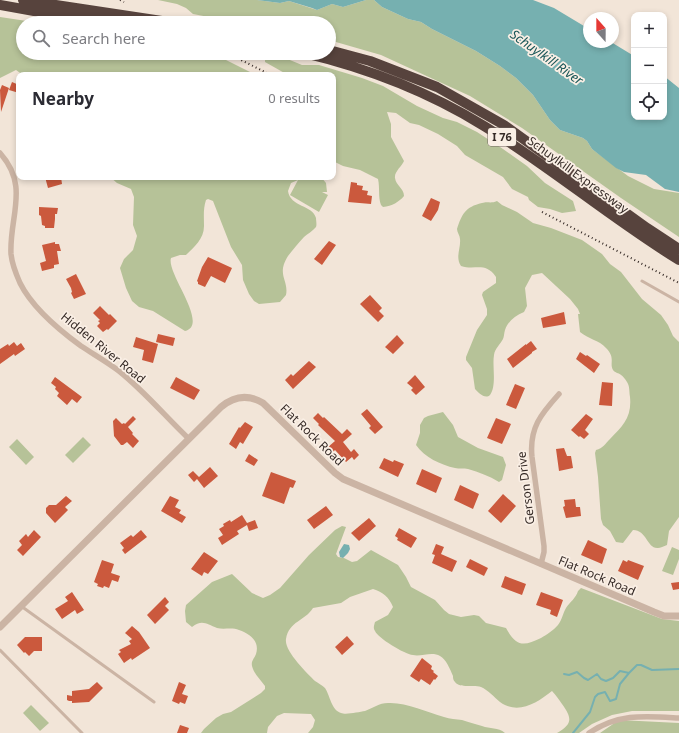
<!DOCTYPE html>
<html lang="en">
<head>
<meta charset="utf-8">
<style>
	:root { --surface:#fff; --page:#f7f7f7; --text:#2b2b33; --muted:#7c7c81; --line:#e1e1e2 }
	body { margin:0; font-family:"Noto Sans",sans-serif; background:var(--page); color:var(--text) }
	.controls { position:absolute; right:12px; top:12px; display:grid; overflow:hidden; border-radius:8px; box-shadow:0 2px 6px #0003 }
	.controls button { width:36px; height:36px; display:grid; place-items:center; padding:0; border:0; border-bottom:1px solid var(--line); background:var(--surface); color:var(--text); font:20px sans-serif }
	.compass { position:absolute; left:583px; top:12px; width:36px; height:36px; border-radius:50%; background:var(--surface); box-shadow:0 2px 6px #0003; rotate:339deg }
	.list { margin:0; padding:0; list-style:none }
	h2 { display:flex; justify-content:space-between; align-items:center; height:52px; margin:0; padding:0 16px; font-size:17px }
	h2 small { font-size:13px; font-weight:400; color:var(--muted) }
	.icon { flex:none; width:22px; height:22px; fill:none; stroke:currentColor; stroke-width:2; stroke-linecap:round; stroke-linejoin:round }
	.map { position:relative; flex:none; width:679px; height:733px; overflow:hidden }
	.search { position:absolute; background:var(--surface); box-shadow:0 2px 6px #0003; left:16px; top:16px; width:320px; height:44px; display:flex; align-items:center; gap:10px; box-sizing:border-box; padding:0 14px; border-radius:22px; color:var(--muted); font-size:15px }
	.panel { position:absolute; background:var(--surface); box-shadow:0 2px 6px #0003; left:16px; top:72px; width:320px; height:108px; border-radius:8px }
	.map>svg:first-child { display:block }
</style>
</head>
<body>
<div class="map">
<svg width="679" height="733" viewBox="0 0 679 733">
	<rect width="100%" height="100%" fill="#f2e5d8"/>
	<path fill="#b6c298" d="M158,0H257L280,3L289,1L317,10L332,4L343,7L366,0H374L382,7L408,19L421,22L432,29L476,51L500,66L516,78L533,95L550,120L560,130L583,138L587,141L592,149L628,176L654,189L679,193V237L621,198L522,128L470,96L381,55L329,40V23H240L193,14L186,8L177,4Z
		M0,17L40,23H23V53H212L256,75H23L16,70L0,78Z
		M267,55L285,58L302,65H319L362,78L383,86L417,106L443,118L457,122L477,132L503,149L527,166L545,183L573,201L576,211L562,213L550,209L538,207L529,200L528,197L512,189L503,177L465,155L457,146L438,134L419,125L410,123L396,113L387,112L391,124V137L404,161C402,166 394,172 395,178C396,186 404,188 404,196C399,202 392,206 383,207L381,205C378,197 380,188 378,179L360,170L343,166L333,161V75H288L265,62V58Z
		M110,177H321L326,183L327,192H322L328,195L319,212L290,195L298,180L315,188L298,180L291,183L288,191C290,207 313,205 316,218C316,220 317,225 316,227C313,231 307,234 304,237C298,243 293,250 288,256C276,275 289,280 286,295L280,302L259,304L254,301L249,294L243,280L242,265L231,247L213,201L208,199L206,200C203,209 204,218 204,226C204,239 194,247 186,255H180L171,258C166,273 210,325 185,331L153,311L139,307L132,301L126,288L120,268L124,259L133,250L137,236L133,225L134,197L131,189L117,183Z
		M497,201L502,205L517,212L533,223L551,228L582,240L602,254L610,264L621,272L642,299L661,315L668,325L673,336L679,342V517L669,531L667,545C664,546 660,548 658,548C647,549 647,530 633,530L623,543L616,542L610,531L603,525L601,519L598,477L595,453L596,450C603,448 605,444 610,439C623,426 632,417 630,397C629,391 630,387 627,382C626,380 623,376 621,375C619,373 615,373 613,370C609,363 616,358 606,348C599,340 588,339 580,332L578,314H580L578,309L570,299L542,273L532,275L525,288L527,306L524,312C515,316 508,321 505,330C504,333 504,337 503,339C500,345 495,348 494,355C492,366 497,385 490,395C485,400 478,392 475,389L472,368L466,360V357L477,330L487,315V309L482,295L483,292L496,283V277C485,261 475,271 461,266C455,257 461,248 460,239C460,236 457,232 457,229C462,214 465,207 482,203C488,201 490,204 497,201Z
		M443,412L453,425L458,437L478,448L503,457L506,465L502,480L499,482C489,476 479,472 468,469C464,468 459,469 455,468C441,465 424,457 416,445L420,433V425L424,418L428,416Z
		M83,437L91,445L73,463L65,455Z
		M17,439L34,457L26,465L9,447Z
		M342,526L346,527L336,554L338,557L344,558L352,562L357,561L371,550L398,565L406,577L411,587L435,600L444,610L449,614L461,617L474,615L479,616L486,623L506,628C516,646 523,647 541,638C546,635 554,630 558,625C562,620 563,613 566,608C570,602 576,598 578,591L581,588L662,619L679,621V711H632L612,715L592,724L579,733H557C573,724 572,718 562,704C559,700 556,695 552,691C537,703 518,715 500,702C494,697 488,690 481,687C474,684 460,689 455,682C453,680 453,678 453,676C450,669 446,659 440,656C432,651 421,657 413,655C404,654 378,638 375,631C373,628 374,626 375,622L388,615L393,607C389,597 383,592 373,589L350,597L341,603L313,608C305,621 289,621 286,639C284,651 307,673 315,681C318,683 322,685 325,688C330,695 331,710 341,713C346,715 359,712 365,711C373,708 379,703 388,703C406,702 426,712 444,717C450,719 456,719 462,720C468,722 475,724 482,726C490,729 498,727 505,733H308L313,727L315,720L311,714L284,713L277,716L268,727L267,733H201L204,729L216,718L223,714L231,712L261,693L265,689V686C260,679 254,674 252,666C251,661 254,659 256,654C260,641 250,634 239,630C232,627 224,630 217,628C207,624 202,619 192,627L186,622L185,611L186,605L212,582L232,574L252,593L263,598L270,595L280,588L309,555L335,530Z
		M672,547L679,550V559L673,575L662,571Z
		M31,705L49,723L40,731L23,713Z
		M619,720L679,723V733H600Z"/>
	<path fill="#76b0b0" d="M257,0H366L343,7L332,4L317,10L312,8L289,1L280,3Z
		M367,0H533L554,8L589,29V42H611L634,56V117H664V76L679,88V192L665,189L646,175L624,172L616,168L592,149L587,141L583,138L560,130L550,120L533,95L516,78L500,66L476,51L432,29L421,22L408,19L382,7L374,0Z
		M344,544L349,545L350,549L348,553L343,558L340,557L339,552Z"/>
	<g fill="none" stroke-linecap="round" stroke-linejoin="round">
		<path stroke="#76b0b0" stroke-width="2" d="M564,674L569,675L577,672L584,678L588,680L597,674L601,679L606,681L613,678L620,671L629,673
			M573,733L590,712L595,697L598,694L605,692L610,701L616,699L620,684L629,673L637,665H641L652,670L679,669"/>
	</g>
	<path fill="#cb593d" d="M12,82L19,85V93L9,90Z
		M2,85L9,88L1,112L0,90Z
		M45,177H61L62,184L48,188Z
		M351,182L357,183V185L363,186L362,190L368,191L367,195L372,196L371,204L348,202Z
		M431,198L440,202L438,210L431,221L422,216Z
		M39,207L58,208L57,214H55V219L54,228H45V226L42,225L41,216L39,215Z
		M329,241L336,245L322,265L314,259Z
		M55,242V244H59L61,251H57L59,264L54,265V268L42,271L40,263L46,261L42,245Z
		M208,257L232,268L225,283L211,276L205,287L198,284V282L197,281L202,267Z
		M76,274L86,294L74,299L71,293L72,292L71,288L66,279Z
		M370,295L382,308L379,311L384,316L378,322L360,304Z
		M100,306L109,315L110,314L117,321L108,330L107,329L103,332L97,326L100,323L98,321L100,320L93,313Z
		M564,312L566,324L543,328L541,318Z
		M158,334L175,338L173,346L156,342Z
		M397,335L404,343L393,354L385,347Z
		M136,337L158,344L153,363L142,360L144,350L133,347Z
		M531,341L537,349L532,352V353L513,368L507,359L526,344V345Z
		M14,342L17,346L21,343L25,349L15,356L14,354L0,364V349L8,344L9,346Z
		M580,352L586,356L587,355L600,364L594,373L576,359Z
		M309,361L316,367L293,389L285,380L291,374L293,376Z
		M415,375L425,387L416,395L411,390L413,388L407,383Z
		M55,377L82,397L77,403L72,399L67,405L57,396L59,393L55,389L56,387L51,383Z
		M176,377L200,390L194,400L170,388Z
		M602,382L613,383L612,406L599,405Z
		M515,384L525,388L516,409L506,405Z
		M367,409L383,427L375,434L369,428L371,426L361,414Z
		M318,413L323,418L324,417L342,434L347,429L352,434L343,442L351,452L354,449L359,455L354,460L352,457L346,462L335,450L333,452L328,447L335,441L318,425L319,424L313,418Z
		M586,414L593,419L585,430L589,434L584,439L580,436L579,437L571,430Z
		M133,416L136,419L128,427L133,433L132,434L139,441L133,448L127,442L123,445H121L114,436L113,421L116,418L122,424L124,423L125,424Z
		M496,418L511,424L502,444L487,438Z
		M245,422L253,427L243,444L240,442L236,449L229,444L239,427L240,428Z
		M564,448L567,456H571L573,468L559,471L556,449Z
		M249,454L258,460L254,466L245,461Z
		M384,458L393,462L394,460L404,464L398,477L379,468Z
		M210,467L218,476L204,488L197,479L194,482L188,475L193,471L199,477Z
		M422,469L442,478L436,493L416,484Z
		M271,472L296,481L293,488L290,487L284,504L262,496Z
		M460,485L479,494L473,509L454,500Z
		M503,494L516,506L501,523L488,511Z
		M66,496L72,501L65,507L68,510L55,523L46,513V508L49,505H56Z
		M170,496L179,500L175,507L181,510L179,513L186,517L182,523L161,511Z
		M575,499L576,507H580L581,516L566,518L563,507L565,506L564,500Z
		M326,506L333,515L314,529L307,520Z
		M242,515L247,523L255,520L258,528L249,531L247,525L237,531L239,534L222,545L218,538L223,535L219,529L224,526L223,524L230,520L231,522Z
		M369,518L376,526L359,541L351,533Z
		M399,528L417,538L411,548L397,540L398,538L395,536Z
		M34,530L41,537L23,556L17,550L22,545L19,541L26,534L28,537Z
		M141,530L147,537L125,554L122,550L124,548L120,543L131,535L133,537Z
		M588,540L607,549L602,564L581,555Z
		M436,544L444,547L441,554L457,561L452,572L432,563L435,555L432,554Z
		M204,552L218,561L208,574L204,572L202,576L191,569Z
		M470,559L488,568L484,576L466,567Z
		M102,560L114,564L111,573L120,576L118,582L112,580L109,588L104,586L103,588L97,586L98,584L94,582Z
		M623,560L627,562L628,560L644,566L638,580L618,571Z
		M505,576L526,584L522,595L501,587Z
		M679,582V589L673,590L671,583Z
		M72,592L84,610L77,614L75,610L62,619L55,609L68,601L65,597Z
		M541,592L563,600L557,617L550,614L551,610L536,605Z
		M165,597L169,602L165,606L169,610L155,624L147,615Z
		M132,626L139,632L150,648L132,660L131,658L124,663L118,654L121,652L119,650L131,644L129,641L132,639L125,633Z
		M347,636L354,644L342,655L335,647Z
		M25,637H42V651H34L29,656L25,652L24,653L17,645Z
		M422,658L432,666L431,669L434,671L433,672L438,676L435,680L434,679L430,685L421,679L419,682L410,676Z
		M97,682L103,688L89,702L72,703V701H69L67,700V695L72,696V691L89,689Z
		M179,682L186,685L182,694L188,696L185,704L180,702L179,704L172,701Z
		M180,725L189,728L187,733H177Z"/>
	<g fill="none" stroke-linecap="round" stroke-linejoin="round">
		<path stroke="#cbb4a4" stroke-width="3" d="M642,281L679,302
			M21,606L154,702
			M0,650L82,733"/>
		<path stroke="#cbb4a4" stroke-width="5.5" d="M0,153C30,186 9,217 11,254C12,264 16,274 20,283C32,307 59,330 81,346C93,354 107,362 119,371C144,391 165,416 188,438
			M541,564L544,552V546L532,457C529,428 541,414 559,394
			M589,733C619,713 645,716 679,718"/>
		<path stroke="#cbb4a4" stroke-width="7" d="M0,627L221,407C234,396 248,394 263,403L335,473L343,479L654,612L664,616H679"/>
		<path stroke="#57433d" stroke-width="10" d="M23,0L175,23
			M0,5L34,11L112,23
			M329,50L370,61L437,87L504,125L647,228L679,249
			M304,53C367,68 429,92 484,126C551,167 612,219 679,260"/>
		<path stroke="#352a26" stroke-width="2" stroke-dasharray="1 3" stroke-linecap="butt" d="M120,0L124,2
			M227,53L271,75
			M542,212L679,283"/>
	</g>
	<g text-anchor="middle" stroke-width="3.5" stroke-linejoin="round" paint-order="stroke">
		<rect fill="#faefe5" stroke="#70655f" stroke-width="1" x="488" y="128" width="28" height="18" rx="3"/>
		<g font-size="11" font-weight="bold" fill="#352a26">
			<text x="502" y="141">I 76</text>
		</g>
		<g font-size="12" fill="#352a26" stroke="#faefe5">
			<text transform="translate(578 175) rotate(36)" y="4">Schuylkill Expressway</text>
			<text transform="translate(103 348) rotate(39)" y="4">Hidden River Road</text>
			<text transform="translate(312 435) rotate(44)" y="4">Flat Rock Road</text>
			<text transform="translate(526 488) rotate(-97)" y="4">Gerson Drive</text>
			<text transform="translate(597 576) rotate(23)" y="4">Flat Rock Road</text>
		</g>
		<g font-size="13" font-style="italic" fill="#1a5758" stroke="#faefe5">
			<text transform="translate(547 57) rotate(35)" y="5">Schuylkill River</text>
		</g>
	</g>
</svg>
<div class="controls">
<button>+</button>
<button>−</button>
<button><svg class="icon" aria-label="locate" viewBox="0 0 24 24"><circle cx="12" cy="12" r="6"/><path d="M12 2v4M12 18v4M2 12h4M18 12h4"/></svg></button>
</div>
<svg class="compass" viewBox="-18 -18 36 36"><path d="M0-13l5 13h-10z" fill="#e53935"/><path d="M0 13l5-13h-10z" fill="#7c7c81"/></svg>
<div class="search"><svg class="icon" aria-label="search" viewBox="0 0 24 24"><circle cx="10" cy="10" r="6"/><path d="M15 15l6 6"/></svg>Search here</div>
<section class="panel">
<h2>Nearby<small>0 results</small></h2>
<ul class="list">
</ul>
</section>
</div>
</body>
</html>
